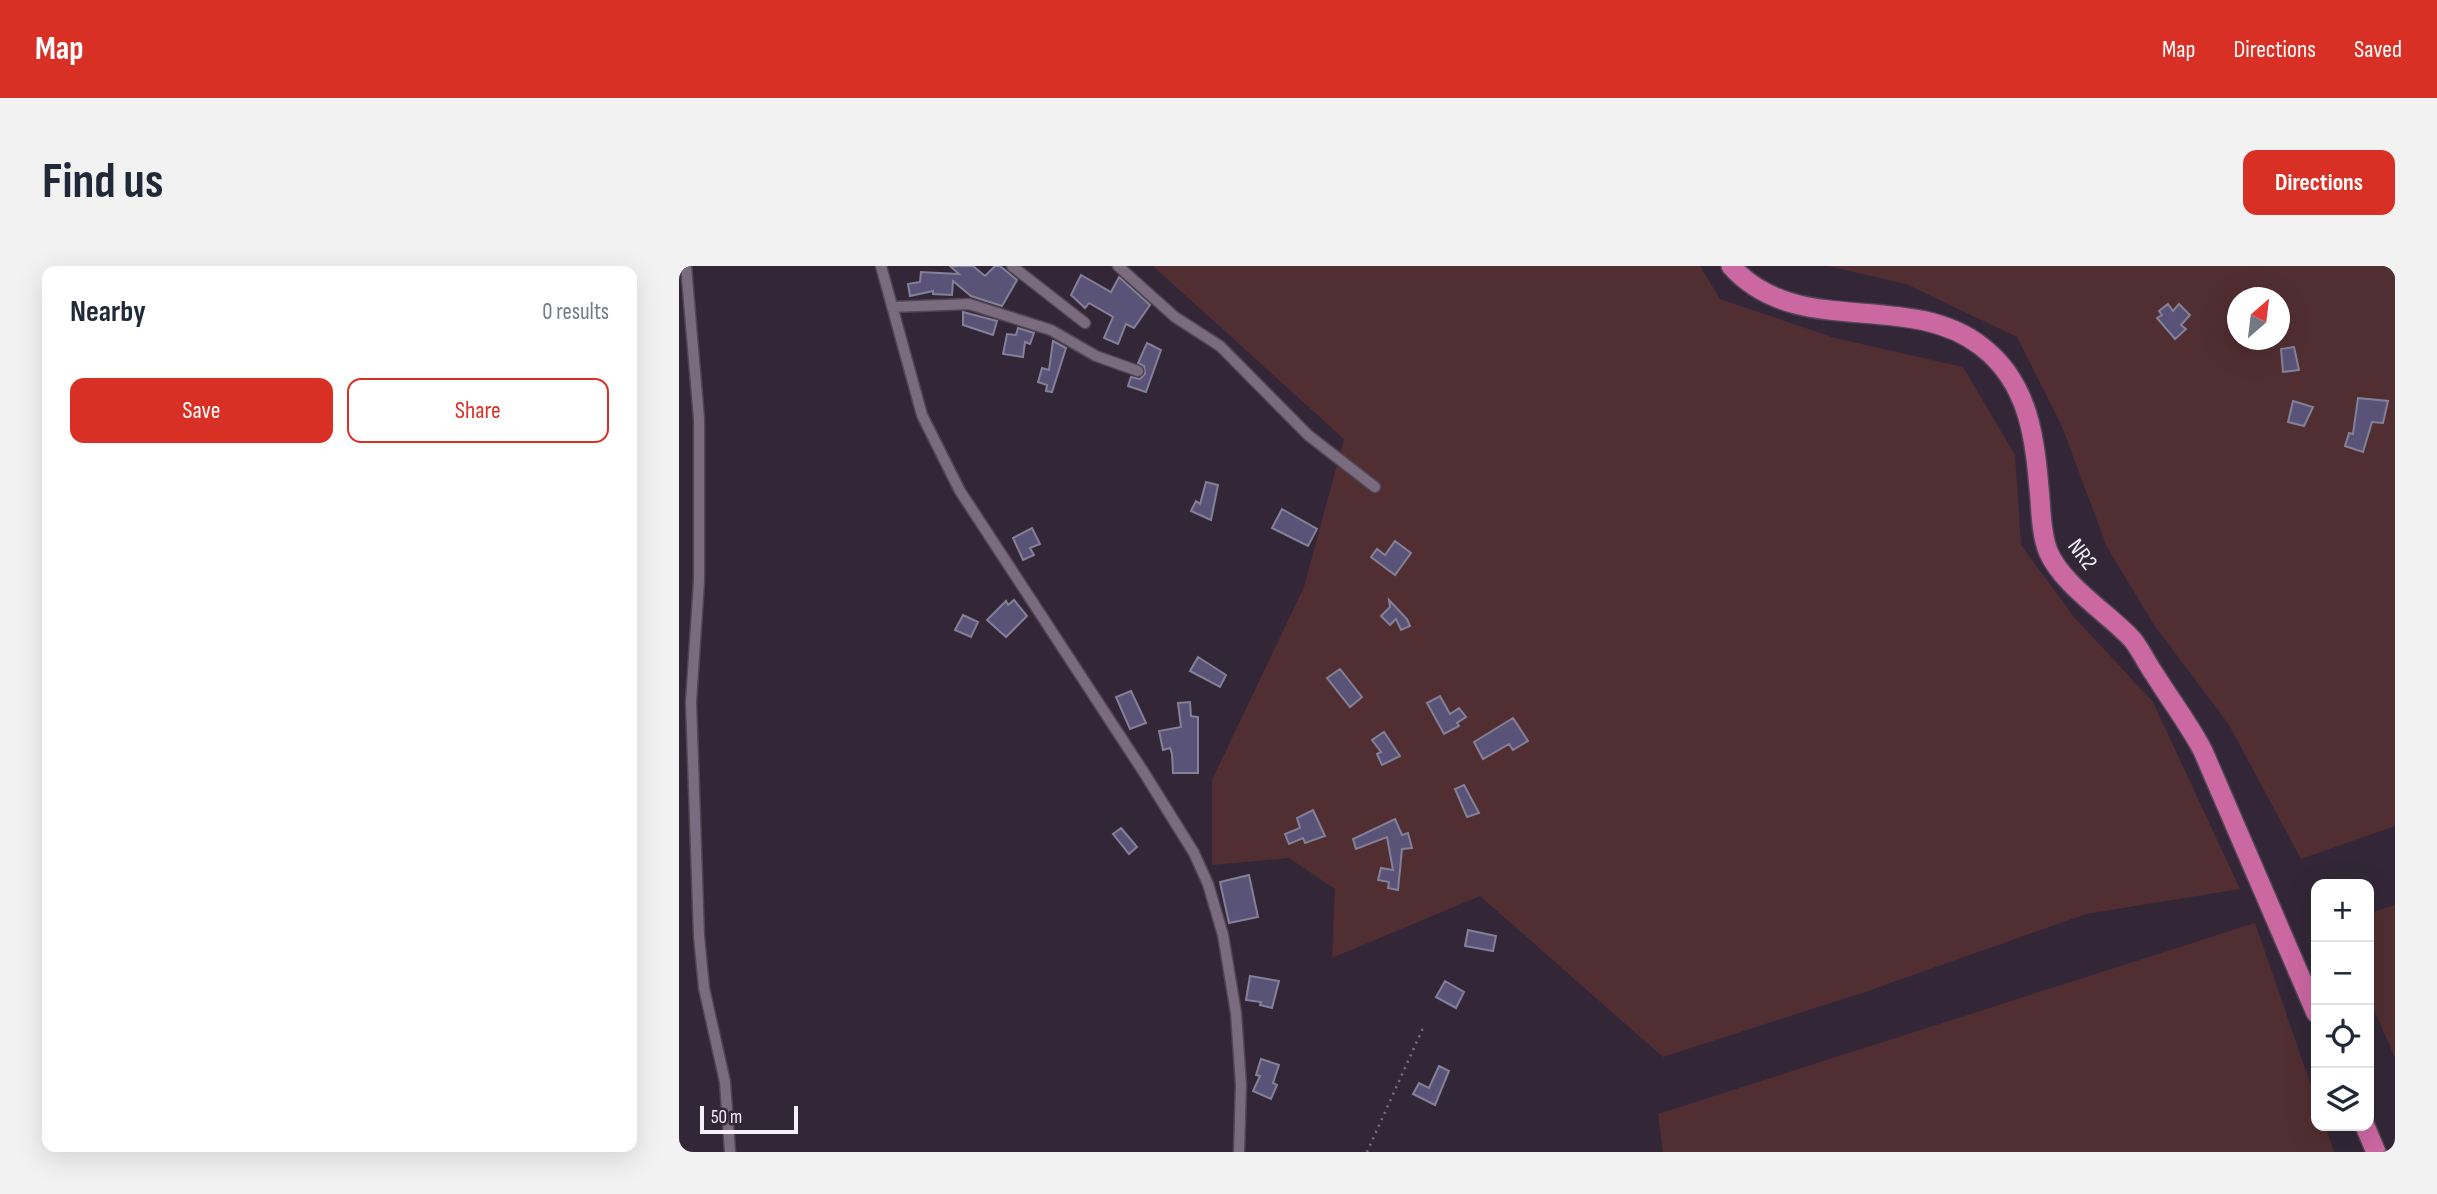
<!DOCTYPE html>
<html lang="en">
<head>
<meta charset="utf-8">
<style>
	:root { --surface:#fff; --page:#f2f2f3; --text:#1f2937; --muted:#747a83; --line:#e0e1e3; --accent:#d93025 }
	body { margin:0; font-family:"Sofia Sans Condensed",sans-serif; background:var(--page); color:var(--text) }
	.controls { position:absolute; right:21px; bottom:21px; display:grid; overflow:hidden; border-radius:14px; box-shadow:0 7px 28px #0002 }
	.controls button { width:63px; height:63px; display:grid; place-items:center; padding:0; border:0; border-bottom:2px solid var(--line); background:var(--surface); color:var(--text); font:35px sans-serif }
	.compass { position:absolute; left:1548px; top:21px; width:63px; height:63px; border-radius:50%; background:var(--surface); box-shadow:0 7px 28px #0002; rotate:28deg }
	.scale { position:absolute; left:21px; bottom:18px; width:98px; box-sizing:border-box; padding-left:7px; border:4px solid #f8effa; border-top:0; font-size:19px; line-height:24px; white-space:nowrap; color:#f8effa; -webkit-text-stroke:5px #332737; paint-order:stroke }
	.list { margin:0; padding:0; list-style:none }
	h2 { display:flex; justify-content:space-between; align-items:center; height:91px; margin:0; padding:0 28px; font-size:30px }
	h2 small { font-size:23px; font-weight:400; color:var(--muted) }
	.actions { display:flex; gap:14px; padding:21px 28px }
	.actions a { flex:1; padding:16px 0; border:2px solid var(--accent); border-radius:14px; text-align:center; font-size:24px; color:var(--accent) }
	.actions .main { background:var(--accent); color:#fff }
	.icon { flex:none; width:38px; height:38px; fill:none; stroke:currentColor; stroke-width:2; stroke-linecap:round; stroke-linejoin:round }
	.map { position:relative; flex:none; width:1716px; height:886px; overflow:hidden; border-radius:14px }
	header { display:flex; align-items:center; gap:42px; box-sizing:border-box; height:98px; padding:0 35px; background:var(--accent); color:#fff }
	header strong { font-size:33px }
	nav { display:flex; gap:38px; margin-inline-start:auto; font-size:24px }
	.intro { display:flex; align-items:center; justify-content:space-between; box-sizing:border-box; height:168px; padding:0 42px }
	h1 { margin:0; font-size:49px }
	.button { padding:18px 32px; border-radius:14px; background:var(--accent); color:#fff; font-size:24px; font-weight:700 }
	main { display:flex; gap:42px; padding:0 42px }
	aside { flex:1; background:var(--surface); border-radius:14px; box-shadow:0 7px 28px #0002 }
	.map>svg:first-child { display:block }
</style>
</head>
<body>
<header>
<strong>Map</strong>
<nav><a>Map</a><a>Directions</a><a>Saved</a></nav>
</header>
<div class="intro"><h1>Find us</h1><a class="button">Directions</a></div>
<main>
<aside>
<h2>Nearby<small>0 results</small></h2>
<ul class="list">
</ul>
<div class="actions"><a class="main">Save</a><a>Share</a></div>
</aside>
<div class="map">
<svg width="1716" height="886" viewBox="0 0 1716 886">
	<rect width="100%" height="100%" fill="#332737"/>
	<path fill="#512e32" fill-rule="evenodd" d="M474,0H1021L1041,33L1156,72L1284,101L1336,189L1342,279L1395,351L1474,436L1561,623L1407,648L1189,725L984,791L801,630L653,692L656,623L610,592L533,599V514L625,321L665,173Z
		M1149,0H1716V560L1622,593L1550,459L1475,359L1428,281L1382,158L1338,71L1227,18ZM1559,32H1601V74H1559Z
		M1716,639V792L1690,732V647Z
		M1576,657L1637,834V860H1646L1655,886H984L979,848Z"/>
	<path fill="#595378" stroke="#838097" stroke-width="2" d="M271,0H294L306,10L316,0H321L338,14L323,40L292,30L274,15L273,29L254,28V25L231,30L229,18L241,16L242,6L280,8Z
		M402,9L432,26L440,11L471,39L455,62L447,58L439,78L425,72L434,51L410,37L406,42L392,29Z
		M1489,38L1494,45L1500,38L1511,49L1502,59L1507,63L1496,73L1478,52L1483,49L1480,45Z
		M284,46L318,55L314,69L284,59Z
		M339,62L355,67L351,78L346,76L344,91L324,88L328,68L337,69Z
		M374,75L387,82L373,126L367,125L368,119L359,116L363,102L370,104Z
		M468,77L482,84L467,126L449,120L452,111L461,113L466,108L465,100L459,97Z
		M1615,81L1620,104L1604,106L1602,83Z
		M1679,132L1709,135L1704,157L1693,156L1684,186L1666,180L1670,167L1674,168Z
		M1614,135L1634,141L1625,160L1609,156Z
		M527,216L539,219L532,254L512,245L517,235L521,238Z
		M603,243L638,263L629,280L593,262Z
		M353,262L361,278L351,282L355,289L344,294L334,272Z
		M716,275L732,287L716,309L692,291L698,283L706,289Z
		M335,334L348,350L327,371L308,354L327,335L329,339Z
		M710,334L728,353L731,360L722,364L717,353L711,359L702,350L711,341Z
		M284,349L299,356L292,371L276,364Z
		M519,391L547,409L541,421L511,405Z
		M661,403L683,431L671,441L648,412Z
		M452,425L467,457L451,463L437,431Z
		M761,430L771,448L780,442L787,451L778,457L780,460L765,468L748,437Z
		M511,436L512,450L519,451V507H494L493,488L491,482L484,484L480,465L502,461L499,437Z
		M834,452L849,475L834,484L830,478L804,493L795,476Z
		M705,466L721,490L703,499L698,488L702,486L693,474Z
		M785,519L800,547L788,551L776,523Z
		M634,544L646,570L626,577L624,572L610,578L606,568L621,562L618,552Z
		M716,553L723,569L729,567L733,582L723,583L719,624L709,622L710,616L699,614L702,602L714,604L708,571L677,583L674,573Z
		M442,562L458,581L450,588L434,568Z
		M570,609L579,651L550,657L541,616Z
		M789,664L817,670L814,685L786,680Z
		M571,710L600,715L593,742L581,739L582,736L567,734Z
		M766,715L785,726L777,742L757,731Z
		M582,793L600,799L594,817L598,819L592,833L574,825L581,810L577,809Z
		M760,800L770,805L756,839L734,828L740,817L750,822Z"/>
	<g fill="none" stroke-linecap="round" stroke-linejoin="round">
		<g stroke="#504553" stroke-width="13">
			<path id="street" d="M7,0L20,153V315L12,436L20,670L25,722L46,816L51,886
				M202,0L243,149L281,225L464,505L515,587L529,618L544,669L557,747L562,819L560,886
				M333,0L406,57
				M439,0L496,51L541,80L629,169L696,221
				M214,41L290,38L372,64L417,90L459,105"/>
		</g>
		<g stroke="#504553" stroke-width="22">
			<path id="highway" d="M1052,0C1118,74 1228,23 1302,80C1352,118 1356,176 1361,233C1362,249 1363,270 1369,285C1382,318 1430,348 1453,373C1462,384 1468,398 1476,409C1492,435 1510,458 1524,485L1637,747
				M1686,860L1697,886"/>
		</g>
		<path stroke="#7a6f7e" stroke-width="2.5" stroke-dasharray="2 5" stroke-linecap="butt" d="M688,886L744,762"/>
		<use href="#street" stroke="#7a6b7e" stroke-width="10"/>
		<use href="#highway" stroke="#cb67a1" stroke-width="19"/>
	</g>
	<g text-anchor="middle" stroke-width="7" stroke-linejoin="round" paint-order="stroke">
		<g font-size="23" fill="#f8effa" stroke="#332737">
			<text transform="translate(1404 288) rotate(53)" y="8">NR2</text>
		</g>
	</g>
</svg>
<div class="controls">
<button>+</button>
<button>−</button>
<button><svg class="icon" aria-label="locate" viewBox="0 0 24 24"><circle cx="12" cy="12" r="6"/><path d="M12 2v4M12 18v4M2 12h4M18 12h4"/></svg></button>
<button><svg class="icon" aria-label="layers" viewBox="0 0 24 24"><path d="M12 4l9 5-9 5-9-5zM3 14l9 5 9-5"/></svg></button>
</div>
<svg class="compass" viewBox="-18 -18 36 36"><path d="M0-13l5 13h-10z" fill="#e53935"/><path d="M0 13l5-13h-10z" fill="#747a83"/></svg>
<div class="scale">50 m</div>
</div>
</main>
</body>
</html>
